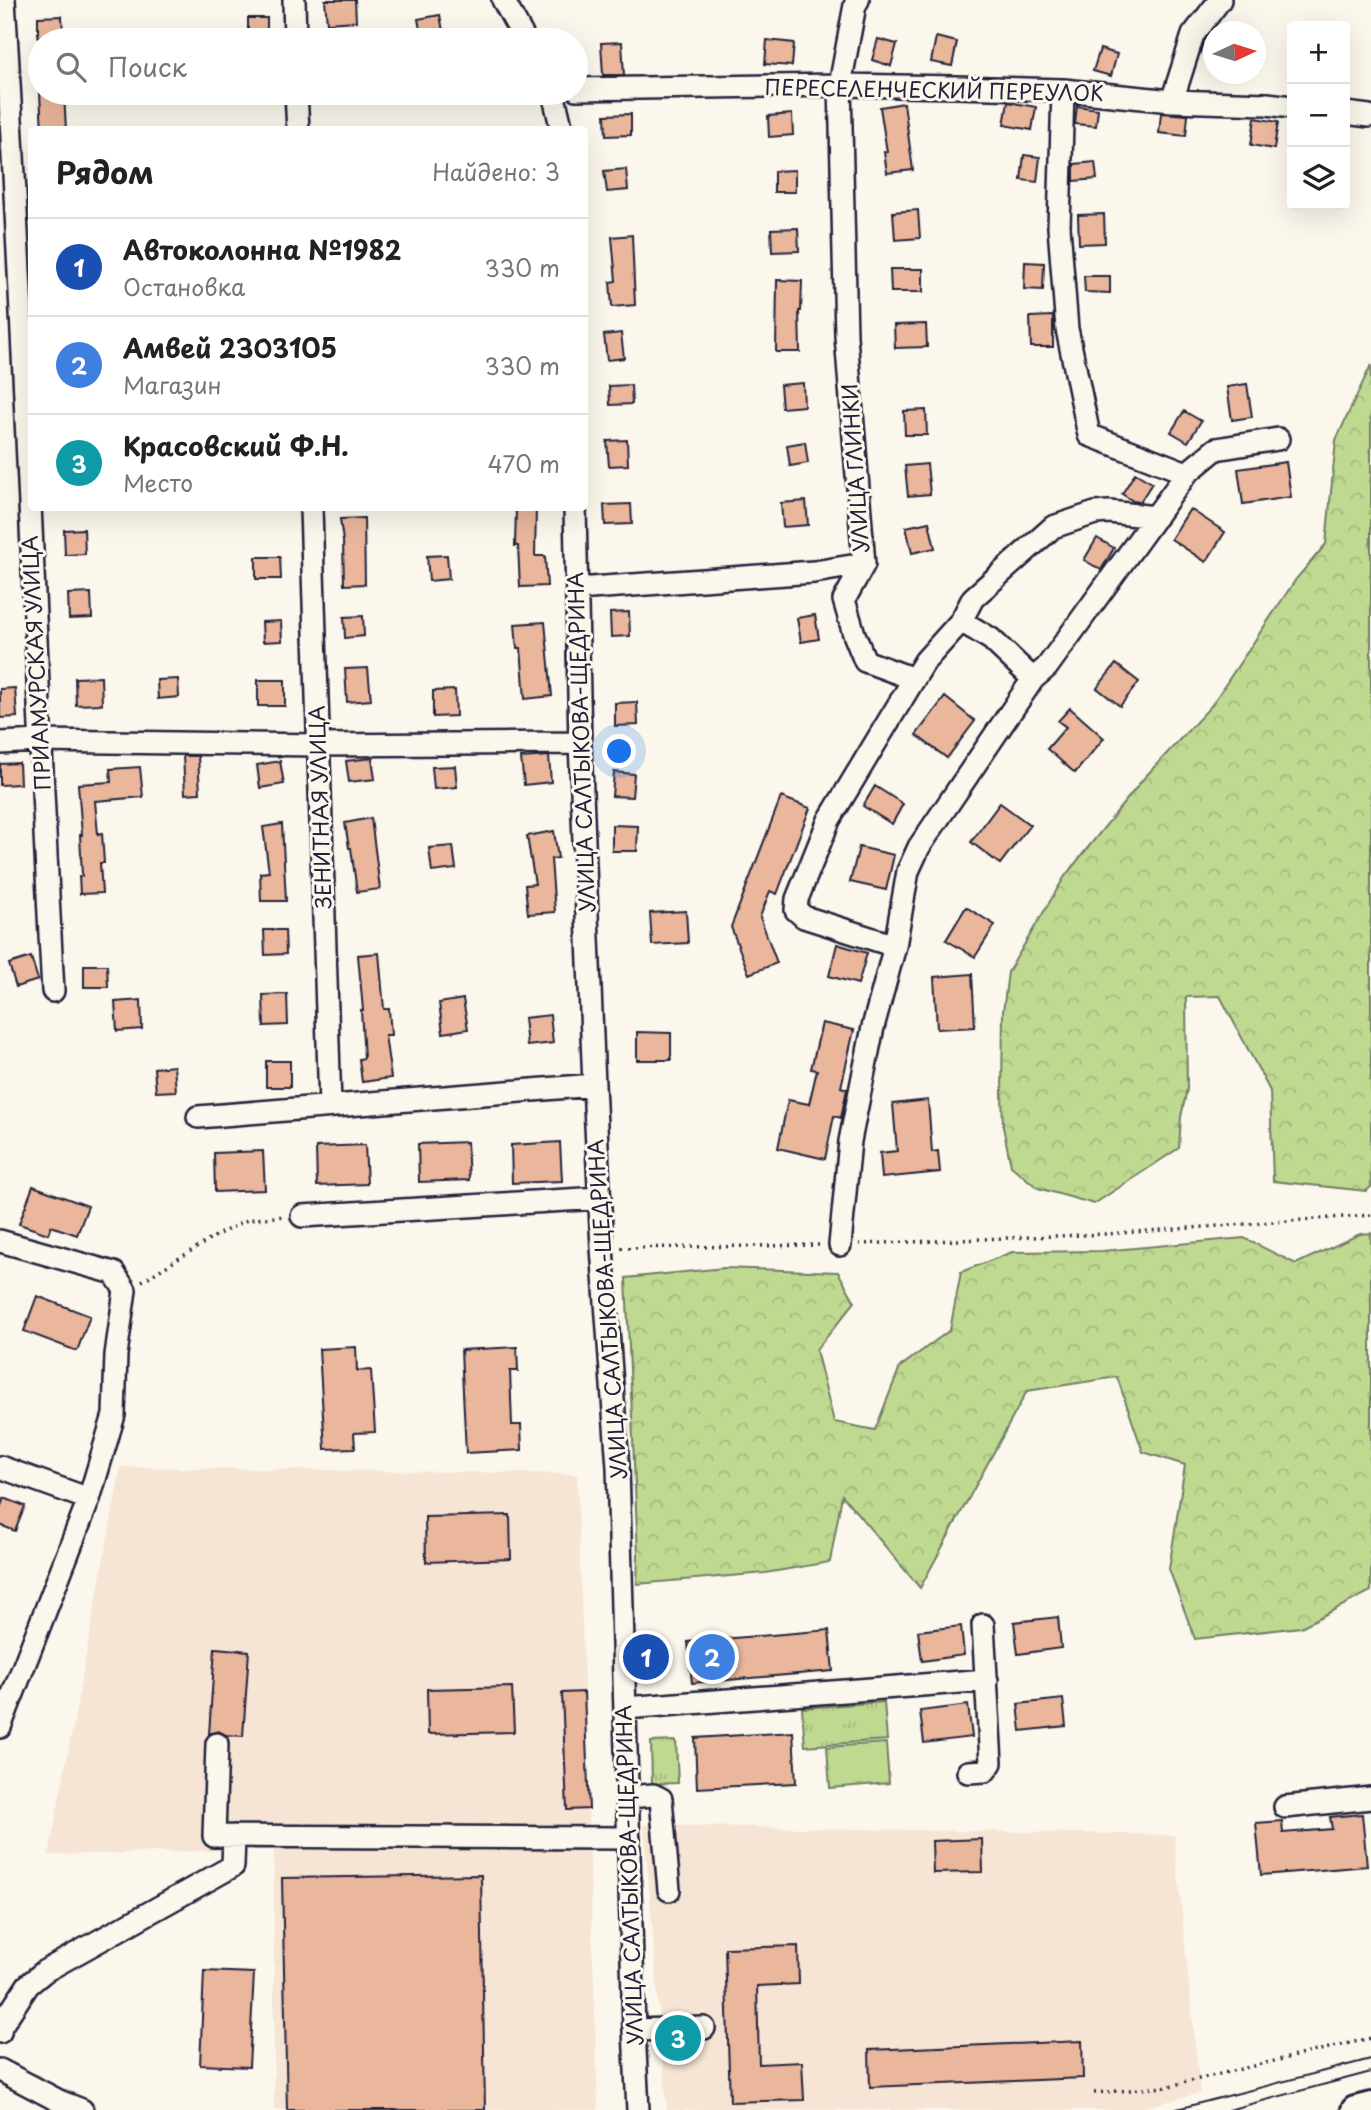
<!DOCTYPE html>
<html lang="ru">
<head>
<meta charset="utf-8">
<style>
	:root { --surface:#fff; --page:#f2f2f2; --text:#222; --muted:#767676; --line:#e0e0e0; --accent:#d93025 }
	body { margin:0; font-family:"Playpen Sans",sans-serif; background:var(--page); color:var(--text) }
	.controls { position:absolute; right:21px; top:21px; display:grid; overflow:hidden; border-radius:7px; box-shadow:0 7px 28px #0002 }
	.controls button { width:63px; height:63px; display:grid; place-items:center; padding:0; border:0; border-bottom:2px solid var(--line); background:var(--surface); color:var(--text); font:35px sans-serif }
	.compass { position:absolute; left:1203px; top:21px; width:63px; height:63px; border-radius:50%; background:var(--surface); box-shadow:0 7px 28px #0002; rotate:86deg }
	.you { position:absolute; left:620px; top:752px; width:24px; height:24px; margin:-18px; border:5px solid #fff; border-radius:50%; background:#1a73e8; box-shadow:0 0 0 10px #1a73e833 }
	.badge { display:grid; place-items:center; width:46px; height:46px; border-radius:50%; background:var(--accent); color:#fff; font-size:23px; font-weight:700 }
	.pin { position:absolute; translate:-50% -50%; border:4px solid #fff; box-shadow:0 2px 7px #0006 }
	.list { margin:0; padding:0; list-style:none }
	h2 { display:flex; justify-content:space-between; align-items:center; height:91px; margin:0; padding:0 28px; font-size:30px }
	h2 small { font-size:23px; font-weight:400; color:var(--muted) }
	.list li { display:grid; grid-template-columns:46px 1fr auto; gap:21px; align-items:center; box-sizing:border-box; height:98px; padding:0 28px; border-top:2px solid var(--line) }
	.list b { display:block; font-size:26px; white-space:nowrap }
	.list p { margin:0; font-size:23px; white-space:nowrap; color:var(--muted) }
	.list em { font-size:23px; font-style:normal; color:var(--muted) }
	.icon { flex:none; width:38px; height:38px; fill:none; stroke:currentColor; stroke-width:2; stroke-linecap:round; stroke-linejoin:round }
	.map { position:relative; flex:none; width:1371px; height:2110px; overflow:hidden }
	.search { position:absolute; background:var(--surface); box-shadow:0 7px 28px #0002; left:28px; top:28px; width:560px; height:77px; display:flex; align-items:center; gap:18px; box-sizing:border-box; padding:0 24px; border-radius:38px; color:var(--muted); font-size:26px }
	.panel { position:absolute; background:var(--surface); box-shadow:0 7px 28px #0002; left:28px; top:126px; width:560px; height:385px; border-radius:7px }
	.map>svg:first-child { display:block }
</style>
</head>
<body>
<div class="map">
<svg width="1371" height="2110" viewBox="0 0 1371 2110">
	<defs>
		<pattern id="forest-crowns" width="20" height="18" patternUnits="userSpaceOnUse" patternTransform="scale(1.75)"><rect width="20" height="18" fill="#bfd990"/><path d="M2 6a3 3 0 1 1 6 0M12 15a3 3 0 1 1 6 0" fill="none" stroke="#a4ba7d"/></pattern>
		<pattern id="park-tufts" width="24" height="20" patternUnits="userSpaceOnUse" patternTransform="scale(1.75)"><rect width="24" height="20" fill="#bfd990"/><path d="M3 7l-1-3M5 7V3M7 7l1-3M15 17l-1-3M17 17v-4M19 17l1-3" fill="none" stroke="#a4ba7d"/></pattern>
	</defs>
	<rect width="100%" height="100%" fill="#fbf7ec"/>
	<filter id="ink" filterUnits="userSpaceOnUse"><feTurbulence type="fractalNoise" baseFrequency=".0143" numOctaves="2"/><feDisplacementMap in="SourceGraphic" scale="14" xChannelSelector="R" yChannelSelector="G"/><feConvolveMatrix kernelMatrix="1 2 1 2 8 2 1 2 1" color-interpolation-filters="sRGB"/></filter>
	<g filter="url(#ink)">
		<path fill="#f6e4d4" d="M121,1467L577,1474L598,2110H274V1849L49,1855Z
			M644,1825L1174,1835L1200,2093L1134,2110H667Z"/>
		<path fill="url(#forest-crowns)" stroke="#707e66" stroke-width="2" d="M1371,365V1187L1366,1191L1273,1181L1270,1091L1220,996L1186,997L1187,1089L1181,1117L1179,1148L1094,1204L1038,1188L1011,1166L1003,1127L1002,1093L1003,1012L1008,972L1065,876L1144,778L1211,706L1296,579L1326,544L1336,440Z
			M1371,1233V1591L1301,1627L1195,1639L1169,1569L1185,1465L1143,1452L1117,1377L1027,1391L920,1588L842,1495L830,1562L765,1573L637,1584L638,1555L626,1278L724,1268L838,1272L855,1302L816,1350L834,1422L875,1430L900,1367L950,1330L961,1272L1012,1252L1102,1251L1244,1238L1296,1264L1360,1234Z"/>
		<path fill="url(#park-tufts)" stroke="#707e66" stroke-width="2" d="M884,1702L887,1740L805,1746L802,1708Z
			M676,1741L678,1783L652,1784L651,1742Z"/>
		<path fill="#bfd990" stroke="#707e66" stroke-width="2" d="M886,1743L889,1783L830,1788L827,1747Z"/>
		<path fill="#eab69c" stroke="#22223b" stroke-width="2" d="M325,0H355L356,21L327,23Z
			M440,15L444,36L422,40L418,19Z
			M62,16L63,36L38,37V17Z
			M248,18H267V40H248Z
			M936,37L957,42L952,66L931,62Z
			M878,39L897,44L891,66L872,60Z
			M767,40L794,43L792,66L765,64Z
			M622,42L624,75H603L601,43Z
			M1100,49L1117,54L1111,76L1093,71Z
			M40,93H64L66,130H42Z
			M1008,102L1036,107L1032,130L1004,125Z
			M904,103L913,170L887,173L884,152H887L880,107Z
			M1077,106L1098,109L1096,126L1075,124Z
			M1161,113L1188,115L1186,136L1159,133Z
			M631,114V135L606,136L605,115Z
			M792,114L793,135L769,137L768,116Z
			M1255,118L1278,122L1274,149L1251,145Z
			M1024,155L1040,157L1037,182L1021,180Z
			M1095,162L1097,179L1074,181V164Z
			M626,169L628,190L607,192L604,171Z
			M795,170V192H774V171Z
			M918,210L920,238L895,240L893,212Z
			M1104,214L1105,243L1079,244L1078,215Z
			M798,228L799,251L772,252L771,229Z
			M632,235L635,305L612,307L610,282L616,281L612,237Z
			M1025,262L1044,263L1043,290L1024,289Z
			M890,269H923V292H891Z
			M1084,276H1110V293L1085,292Z
			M777,280L802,281L801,311H799L800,352H776Z
			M1053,316V347H1031L1030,317Z
			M926,324L927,347L895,348L894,325Z
			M621,333L624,358L607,360L604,335Z
			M803,383L804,406L782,408L780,385Z
			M1247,384L1252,417L1232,420L1227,387Z
			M631,385L632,404L610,405L609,386Z
			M926,410L927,435H905L904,411Z
			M1184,411L1201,421L1188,442L1171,432Z
			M627,440L628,465L609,466L607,441Z
			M805,442L808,463L790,466L787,445Z
			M1286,462L1291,497L1243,504L1238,469Z
			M927,464L930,494L908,496L905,466Z
			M1135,473L1152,483L1140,502L1133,501L1122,494Z
			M806,501L808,525L783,527L781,503Z
			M631,504L632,524L605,525L604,505Z
			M516,508H536L535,556H545L547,586L520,587L518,546H515Z
			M1190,509L1225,532L1206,562L1171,539Z
			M364,518L365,584L344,585L343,541L340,519Z
			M929,522L935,548L912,553L906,527Z
			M84,529L85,554L65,555L64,530Z
			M1097,538L1114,548L1101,570L1084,560Z
			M447,555L449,579L429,581L427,556Z
			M256,557H280L281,579H256Z
			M91,593L92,618L69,619L68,594Z
			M629,612L630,636L611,637L610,613Z
			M815,615L819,639L801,642L797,618Z
			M363,616L364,636L345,638L344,617Z
			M281,621L282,641L263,642L262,622Z
			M545,622L552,696L525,699L521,648H517L515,624Z
			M1116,664L1139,682L1120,706L1097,688Z
			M368,668L371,700L347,702L345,669Z
			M101,677L102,704L76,705L75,678Z
			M178,679L179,697L158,699L157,680Z
			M258,680H285V706H258Z
			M15,688L17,717L0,718V689Z
			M455,690L456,716L433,717V691Z
			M945,697L975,721L947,758L916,735Z
			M637,702L638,725L615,726V703Z
			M1070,708L1104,738L1075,773L1047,749L1066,727L1058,721Z
			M183,756H198L200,793L185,794Z
			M549,756L551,782L524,785L521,758Z
			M372,758L375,779L349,782L346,761Z
			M280,761L284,784L260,788L257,765Z
			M19,763L20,784L0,785V764Z
			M455,766L457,787L434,789L432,767Z
			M140,767L143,797L95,801L98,834L102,833L104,863H100L102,893L80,894L79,876H82L80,835H82L78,784L111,782L110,769Z
			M614,772L634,774L632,797L612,796Z
			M875,786L903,804L892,824L863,806Z
			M781,797L810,808L777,894L770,891L760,917L777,963L749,974L731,927Z
			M1000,803L1030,825L1000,864L971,842Z
			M371,818L380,889L357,892L351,848H349L345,823Z
			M282,824L286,901H261L260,873L269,872L263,827Z
			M612,825L638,826L637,851H612Z
			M554,831L558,858L551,859L555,912L528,914L525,885L535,884L527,836Z
			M453,846L456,869L432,872L429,848Z
			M859,847L894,855L886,890L850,882Z
			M966,907L995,925L975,957L946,940Z
			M686,911L688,943L652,945L650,913Z
			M264,930H285L286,954L265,955Z
			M837,944L867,953L858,984L829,976Z
			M379,953L384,1009H389L391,1035H385L391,1078L362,1082L359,1059L364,1058L361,1010H363L358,955Z
			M31,957L38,980L16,987L9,964Z
			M84,965H107L108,987H84Z
			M972,974L975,1027L937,1029L934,977Z
			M287,994L288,1025L264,1026L263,995Z
			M463,999L468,1029L443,1033L439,1003Z
			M141,1000L142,1029L117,1031L115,1002Z
			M550,1015L553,1043L527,1046L524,1018Z
			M822,1023L854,1030L841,1087L847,1089L841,1118L834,1116L825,1159L778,1148L788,1100L809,1104L817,1070L811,1069Z
			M637,1032L671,1033V1060H637Z
			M266,1061H290V1087H266Z
			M174,1066L176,1091L156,1092L154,1068Z
			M928,1100L932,1152L938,1151L940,1172L882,1178L880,1153L897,1151L893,1104Z
			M467,1142L469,1180L419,1182L418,1144Z
			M560,1142L562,1181L512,1183L511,1145Z
			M365,1145L367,1184L317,1186L316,1147Z
			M263,1151L265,1190L215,1192L214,1153Z
			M33,1186L88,1206L77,1235L51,1226L48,1234L19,1224Z
			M37,1296L90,1316L77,1351L24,1331Z
			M356,1347L357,1371L371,1370L375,1432L354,1433L355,1448L325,1449L319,1349Z
			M517,1347L518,1371H510L512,1425H521L522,1450L466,1453L461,1350Z
			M4,1498L25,1506L15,1531L0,1525V1508Z
			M510,1515L511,1559L426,1562L425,1517Z
			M1058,1617L1061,1648L1018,1654L1014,1622Z
			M961,1626L964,1655L922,1661L918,1631Z
			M829,1630L833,1671L692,1683L688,1642Z
			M215,1648L249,1651L243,1736L226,1735L218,1731L209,1734Z
			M512,1687L514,1732L428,1734L427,1689Z
			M584,1692L589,1809L567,1810L562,1693Z
			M1063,1699L1066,1726L1021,1731L1018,1704Z
			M968,1705L972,1737L924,1743L920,1711Z
			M793,1732L796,1783L697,1788L695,1738Z
			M1362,1814L1367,1866L1261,1875L1256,1823L1282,1821L1283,1833L1332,1829L1330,1817Z
			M982,1839L983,1872L933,1873L932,1841Z
			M481,1875L485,2110H287L282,1878Z
			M798,1946L799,1984L757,1986L759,2064L802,2062L804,2100L730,2102L725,1948Z
			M204,1971L254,1973L249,2067L200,2065Z
			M1082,2041L1083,2078L870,2087L869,2050Z"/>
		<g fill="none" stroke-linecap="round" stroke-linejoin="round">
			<g stroke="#22223b" stroke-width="26">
				<path id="minor" d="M4,0C25,330 35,661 53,991
					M294,0L295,40
					M503,0L525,40
					M576,89L840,85L956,87L1063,90L1172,101L1267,104L1292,107
					M1063,90L1059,227L1067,329L1089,435L1187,473
					M296,93L298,130
					M553,93L562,130
					M1172,101L1193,35L1220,0
					M1345,113L1369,116
					M311,508L330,1106
					M575,508L580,743L594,1085L602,1248L618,1467L634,2030L638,2110
					M864,564L844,600L854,634L865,661L914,679L925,661L961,621L991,639L1033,679
					M577,589L814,572L864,564L846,336L840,85L855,5L858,0
					M961,621L973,598L1053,527L1095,513L1109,512L1156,517
					M0,743L40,741L319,745L580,743
					M895,946L804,917L796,910L797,899L829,820L914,679
					M198,1117L594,1085
					M302,1216L600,1198
					M0,1241L114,1273L125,1290L116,1355L114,1415L89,1499L0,1727
					M840,1245L850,1141L873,1027L895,946L908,871L919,847L1033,679L1047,667L1187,473L1216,449L1278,439
					M0,1467L89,1499
					M625,1708L987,1680
					M217,1744L214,1836L629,1838
					M968,1772L985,1771L991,1763L983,1625
					M628,1797L653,1795L661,1799L669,1890
					M1285,1807L1371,1798
					M634,2030L704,2028
					M0,2032L1,2026L28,1985L45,1971L233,1866L234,1836
					M0,2070L59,2101L82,2110"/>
			</g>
			<g stroke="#22223b" stroke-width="32">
				<path id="major" d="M1355,2110L1371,2106"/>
			</g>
			<path stroke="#22223b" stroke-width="3.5" stroke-dasharray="2 5" stroke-linecap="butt" d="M859,1244L1106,1234L1371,1215
				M621,1248L820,1245
				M142,1281L219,1234L247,1220L285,1216
				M1094,2093L1165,2087L1371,2038"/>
			<use href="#minor" stroke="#fbf7ec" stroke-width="21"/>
			<use href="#major" stroke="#fbf7ec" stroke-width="26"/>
			<path stroke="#22223b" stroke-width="2" d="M1173,2110L1371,2059
				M1228,2110L1371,2072"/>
		</g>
	</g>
	<g text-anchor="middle" stroke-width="6" stroke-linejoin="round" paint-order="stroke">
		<g font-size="21" fill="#22223b" stroke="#fbf7ec">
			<text transform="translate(934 91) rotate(1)" y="7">ПЕРЕСЕЛЕНЧЕСКИЙ ПЕРЕУЛОК</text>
			<text transform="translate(856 468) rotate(-94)" y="7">УЛИЦА ГЛИНКИ</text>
			<text transform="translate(37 663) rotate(-93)" y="7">ПРИАМУРСКАЯ УЛИЦА</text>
			<text transform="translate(582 742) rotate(-92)" y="7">УЛИЦА САЛТЫКОВА-ЩЕДРИНА</text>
			<text transform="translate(321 807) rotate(-92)" y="7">ЗЕНИТНАЯ УЛИЦА</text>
			<text transform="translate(608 1309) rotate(-94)" y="7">УЛИЦА САЛТЫКОВА-ЩЕДРИНА</text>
			<text transform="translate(630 1875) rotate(-92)" y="7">УЛИЦА САЛТЫКОВА-ЩЕДРИНА</text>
		</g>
	</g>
</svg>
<div class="controls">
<button>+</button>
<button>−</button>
<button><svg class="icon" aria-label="layers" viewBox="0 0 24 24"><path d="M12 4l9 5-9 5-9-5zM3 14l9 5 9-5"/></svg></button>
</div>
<svg class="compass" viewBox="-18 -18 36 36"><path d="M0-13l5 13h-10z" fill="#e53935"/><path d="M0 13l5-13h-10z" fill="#767676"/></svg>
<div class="you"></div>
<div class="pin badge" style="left:646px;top:1657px;background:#1a4fb4">1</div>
<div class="pin badge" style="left:712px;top:1657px;background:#3f7fe0">2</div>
<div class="pin badge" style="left:678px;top:2038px;background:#0f9aa8">3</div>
<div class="search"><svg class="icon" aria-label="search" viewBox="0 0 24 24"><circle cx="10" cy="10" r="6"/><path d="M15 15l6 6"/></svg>Поиск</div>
<section class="panel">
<h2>Рядом<small>Найдено: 3</small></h2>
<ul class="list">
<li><span class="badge" style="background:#1a4fb4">1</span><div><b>Автоколонна №1982</b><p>Остановка</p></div><em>330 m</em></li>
<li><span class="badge" style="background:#3f7fe0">2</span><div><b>Амвей 2303105</b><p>Магазин</p></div><em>330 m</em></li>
<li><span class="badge" style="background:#0f9aa8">3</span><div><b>Красовский Ф.Н.</b><p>Место</p></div><em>470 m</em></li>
</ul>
</section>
</div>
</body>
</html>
